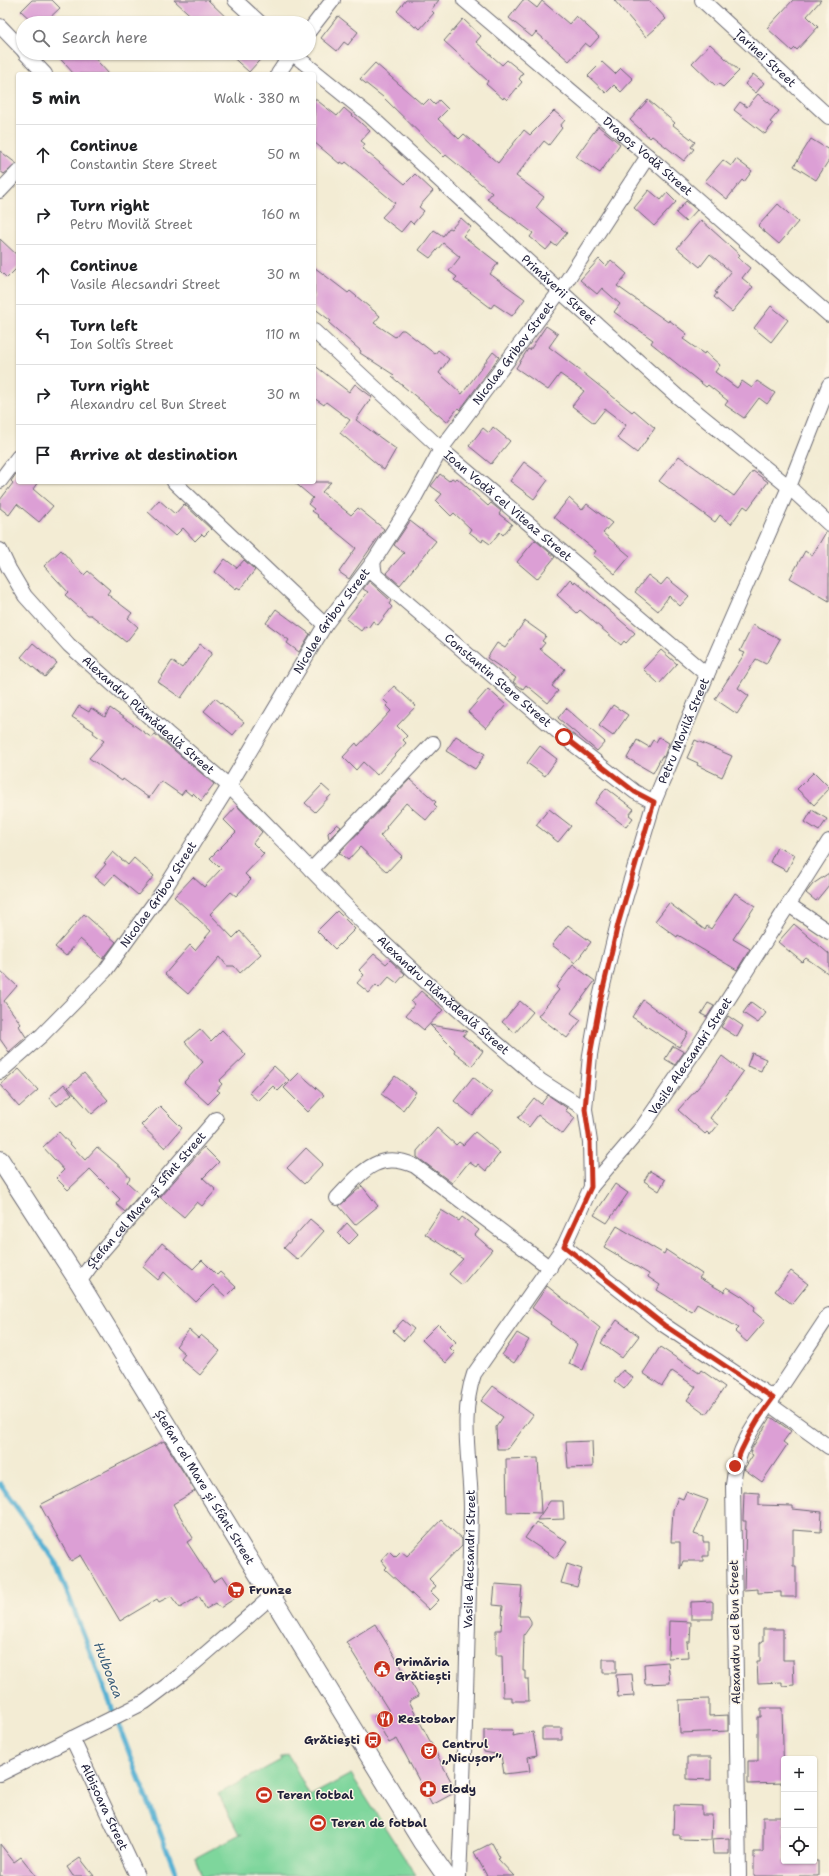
<!DOCTYPE html>
<html lang="en">
<head>
<meta charset="utf-8">
<style>
	:root { --surface:#fff; --page:#f6f6f6; --text:#202124; --muted:#757577; --line:#e0e0e0 }
	body { margin:0; font-family:"Shantell Sans",sans-serif; background:var(--page); color:var(--text) }
	.controls { position:absolute; right:12px; bottom:12px; display:grid; overflow:hidden; border-radius:4px; box-shadow:0 1px 3px #0004 }
	.controls button { width:36px; height:36px; display:grid; place-items:center; padding:0; border:0; border-bottom:1px solid var(--line); background:var(--surface); color:var(--text); font:20px sans-serif }
	.stop { position:absolute; width:12px; height:12px; margin:-9px; border:3px solid #c8321e; border-radius:50%; background:#fff }
	.stop.end { background:#c8321e; border-color:#fff; box-shadow:0 1px 4px #0008 }
	.list { margin:0; padding:0; list-style:none }
	h2 { display:flex; justify-content:space-between; align-items:center; height:52px; margin:0; padding:0 16px; font-size:17px }
	h2 small { font-size:13px; font-weight:400; color:var(--muted) }
	.list li { display:grid; grid-template-columns:26px 1fr auto; gap:12px; align-items:center; box-sizing:border-box; height:60px; padding:0 16px; border-top:1px solid var(--line) }
	.list b { display:block; font-size:15px; white-space:nowrap }
	.list p { margin:0; font-size:13px; white-space:nowrap; color:var(--muted) }
	.list em { font-size:13px; font-style:normal; color:var(--muted) }
	.icon { flex:none; width:22px; height:22px; fill:none; stroke:currentColor; stroke-width:2; stroke-linecap:round; stroke-linejoin:round }
	.map { position:relative; flex:none; width:829px; height:1876px; overflow:hidden }
	.search { position:absolute; background:var(--surface); box-shadow:0 1px 3px #0004; left:16px; top:16px; width:300px; height:44px; display:flex; align-items:center; gap:10px; box-sizing:border-box; padding:0 14px; border-radius:22px; color:var(--muted); font-size:15px }
	.panel { position:absolute; background:var(--surface); box-shadow:0 1px 3px #0004; left:16px; top:72px; width:300px; height:412px; border-radius:4px }
	.map>svg:first-child { display:block }
</style>
</head>
<body>
<div class="map">
<svg width="829" height="1876" viewBox="0 0 829 1876">
	<rect width="100%" height="100%" fill="#fcf5e5"/>
	<filter id="ink" filterUnits="userSpaceOnUse"><feTurbulence type="fractalNoise" baseFrequency=".025" numOctaves="2"/><feDisplacementMap in="SourceGraphic" scale="8" xChannelSelector="R" yChannelSelector="G"/><feConvolveMatrix kernelMatrix="1 2 1 2 8 2 1 2 1" color-interpolation-filters="sRGB"/></filter>
	<filter id="wash" filterUnits="userSpaceOnUse"><feTurbulence type="fractalNoise" baseFrequency=".012" numOctaves="4" result="noise"/><feDisplacementMap in="SourceGraphic" scale="16" xChannelSelector="R" yChannelSelector="G"/><feGaussianBlur stdDeviation="0.9" result="paint"/><feColorMatrix in="noise" values="0 0 0 0 0 0 0 0 0 0 0 0 0 0 0 0 0 1.4 0 .05"/><feComposite in="paint" operator="in"/></filter>
	<g filter="url(#wash)">
		<rect width="100%" height="100%" fill="#f3ecd4"/>
		<path fill="#7ed69c" stroke="#507c6c" d="M288,1754L310,1796L351,1774L416,1876H202L195,1858L242,1833L239,1834L218,1794L281,1760L280,1758Z"/>
		<g fill="none" stroke-linecap="round" stroke-linejoin="round">
			<path stroke="#56b1d3" stroke-width="5" d="M0,1484L55,1561L177,1876"/>
		</g>
		<g id="blocks">
			<path fill="#dc9fd5" d="M32,0H52L60,8L44,23H34L21,11Z
				M174,0H208L232,23H199Z
				M406,0H439L431,10L434,13L420,29L417,26L415,27L397,11Z
				M523,0H527L537,8L542,1L569,24L576,16L599,37L590,47L585,43L569,61L536,32L532,37L509,18Z
				M614,0H649L666,19L646,37Z
				M793,0H821L807,16L818,27L797,50L795,48L792,51L767,28Z
				M338,16L358,32L348,45L344,42L337,51L321,38Z
				M463,19L481,36L476,42L502,65L507,60L523,73L519,79L522,82L507,100L504,97L503,99L486,84L488,81L444,41Z
				M710,44L739,71L723,87L719,84L716,86L692,63Z
				M55,53H90L109,74H74Z
				M228,53H266L249,72Z
				M602,62L615,74L621,68L633,79L621,92L614,85L606,93L588,76Z
				M375,63L423,105L429,99L435,105L439,100L448,109L438,119L459,139L464,134L498,163L524,130L530,135L554,111L565,120L560,126L562,128L549,145L544,141L516,176L544,197L536,208L567,233L556,246L552,243L546,250L530,237L533,233L487,199L492,193L446,155L444,157L383,97L360,79Z
				M753,74L764,83L756,93L745,84Z
				M758,94L779,111L770,122L773,124L765,134L734,110L740,102L747,107Z
				M314,98L337,116L344,108L370,131L361,141L365,144L362,148L405,184L415,174L433,191L419,207L424,211L413,224L410,221L401,232L382,217L395,203L346,162L344,164L341,162L340,164L314,142Z
				M648,100L675,123L673,125L695,142L691,147L694,149L684,161L652,136L650,138L630,120Z
				M598,126L620,144L600,173L576,157Z
				M811,139L829,150V160L816,180L794,166Z
				M0,151L17,164L4,174L0,171Z
				M736,159L752,171L744,182L742,180L727,199L705,181L723,160L731,166Z
				M649,190L661,200L667,193L676,202L654,226L634,208Z
				M686,201L697,210L686,222L676,213Z
				M778,204L798,222L779,244L758,226Z
				M461,218L471,227L463,236L498,263L490,274L525,299L512,316L494,304L491,308L454,280L457,277L449,271L460,257L443,243L430,258L419,250L434,230L443,236L449,228L451,229Z
				M701,220L740,255L737,257L750,268L742,278L753,287L732,312L714,297L717,293L715,292L731,272L710,254L700,267L677,248Z
				M0,239L18,256V267L7,278L0,271Z
				M599,259L606,266L611,260L627,274L617,286L668,322L669,320L687,334L683,339L704,354L705,352L720,365L715,372L737,388L742,381L752,388L757,381L775,393L767,404L759,398L744,418L725,405L728,401L708,385L706,387L651,343L653,340L614,312L620,304L602,288L597,294L580,280Z
				M314,267L348,293L350,291L380,316L374,323L395,337L401,330H404L435,354L438,350L449,359L439,373L462,394L493,352L499,357L460,410L458,408L447,422L392,377L394,375L360,353L361,351L329,323L331,321L314,308Z
				M771,306L788,320L771,342L754,328Z
				M546,326L558,334L549,347L577,368L632,412L634,410L655,428L637,453L617,438L626,425L605,409L594,423L572,406L584,391L560,374L548,390L516,368L528,349L530,350Z
				M314,365L349,392L355,384L372,397L356,420L396,449L384,470L340,433L350,420L326,402L324,405L314,398Z
				M493,427L510,441L491,464L469,446L483,428L489,433Z
				M679,456L734,496L753,471L768,482L748,509L744,506L731,524L720,515L715,522L659,481Z
				M524,462L548,480L534,499L510,481Z
				M18,471V482H38L33,489L53,506L39,522L17,504L9,515L0,508V500L13,483L11,481Z
				M440,474L449,481L452,478L455,480L457,478L488,506L491,503L501,511L499,514L512,524L503,535L500,532L490,544L483,539L482,542L469,532L471,529L454,513L451,516L436,501L442,494L431,486Z
				M294,482H331L322,492L351,515L358,508L384,529L349,579L339,572L356,548L317,516L318,515L312,511L314,509L308,504L313,498Z
				M569,498L582,510L587,504L612,523L603,533L630,556L615,574L593,555L596,551L554,517Z
				M159,500L175,514L184,504L211,529L204,536L202,534L195,541L183,528L175,536L148,512Z
				M410,521L436,541L400,585L386,573L404,553L394,545Z
				M826,532H829V601L790,578L805,551L812,556Z
				M535,540L555,557L537,579L517,562Z
				M61,550L84,575L88,571L110,590L107,594L132,613L128,618L138,627L126,642L91,615H88L65,595L68,592L44,566Z
				M225,559L237,568L244,560L255,570L240,589L237,587L236,589L215,572Z
				M648,575L661,585L667,578L689,596L680,606L669,596L658,611L635,592Z
				M570,579L574,583L575,581L635,633L626,643L624,641L621,645L580,610L577,613L557,595Z
				M369,581L391,601L389,604L392,607L378,625L373,621L368,628L365,626L361,631L346,619L368,592L363,589Z
				M276,609L310,634L299,652L287,643L289,640L266,623Z
				M525,621L546,636L542,641L545,643L540,649L565,669L552,686L558,691L548,703L526,685L523,689L513,682L516,678L487,658L497,643L505,648Z
				M753,625L780,639L766,664L756,659L738,688L749,696L737,714L715,699L745,653L740,651Z
				M33,643L57,663L45,677L21,657Z
				M200,644L212,653L181,698L158,682L172,661L182,668Z
				M661,650L677,664L659,684L643,669Z
				M394,686L416,706L397,726L407,736L403,740L406,743L377,775L363,762L356,770L343,757L356,743L358,746L391,711L386,706L388,704L383,699Z
				M488,689L506,705L486,728L468,712Z
				M215,698L244,722L233,735L204,711Z
				M613,705L628,715L613,736L599,726Z
				M79,706L89,712L91,708L105,717L110,708L152,738L155,734L214,784L201,801L193,793L192,796L185,790L181,795L161,781L149,798L123,779L122,781L89,758L104,741L93,733L94,731L72,717Z
				M566,708L605,742L597,751L558,718Z
				M456,736L485,754L475,769L446,751Z
				M659,737L669,743L664,757L662,756L653,773L627,758L637,740L649,747L653,740L656,742Z
				M695,740L732,756L722,777L697,765L698,763L687,758Z
				M540,746L557,759L545,776L527,763Z
				M814,772L829,787V789L814,805L797,789Z
				M410,779L436,802L434,804L437,807L426,820L406,803L389,823L386,827L387,828L380,836L402,856L387,872L360,847L348,860L339,853Z
				M322,785L332,794L315,812L305,803Z
				M606,788L634,809L629,815L633,818L626,827L595,803Z
				M237,806L262,832L253,843L264,854L245,874L251,880L236,896L231,892L210,914L233,938L240,931L261,954L240,973L234,966H227L220,957L188,994L165,974L190,945L195,950L211,931L174,897L193,877L204,887L221,869L210,858L236,832L224,820Z
				M549,809L571,826L558,842L536,825Z
				M812,810L827,819L819,831L805,822Z
				M337,824L341,827L329,839L328,833Z
				M777,847L795,855L787,871L770,862Z
				M113,852L128,865L134,858L154,876L138,895L114,875L105,885L95,877L106,864L104,863Z
				M829,873V885L816,901L806,893L813,884Z
				M735,893L755,906L733,939L750,949L737,970L678,935L677,937L655,921L669,903L705,930L707,926L711,929Z
				M337,911L355,929L335,949L317,931Z
				M84,914L116,942L103,959L80,939L66,956L55,947Z
				M794,924L829,954V974L806,958L802,962L778,942Z
				M568,925L591,942L575,963L552,945Z
				M374,954L386,964L390,960L405,974L397,983L389,977L379,988L376,985L369,993L357,983L364,975L359,970Z
				M573,965L595,981L571,1013L581,1020L567,1038L538,1016L559,990L556,987Z
				M0,970L17,986L4,1001L21,1024L19,1026L26,1037L9,1052L0,1039Z
				M421,991L443,1010L424,1030L406,1015L415,1004L411,1002Z
				M643,1000L688,1033L679,1047L632,1017Z
				M520,1001L533,1012L515,1033L502,1022Z
				M751,1002L766,1013L758,1023L743,1013Z
				M708,1003L714,1006L707,1017L701,1014Z
				M728,1016L743,1026L737,1037L721,1027Z
				M430,1025L467,1031L463,1036L483,1051L472,1066L454,1052L455,1050Z
				M200,1029L211,1041L222,1030L246,1055L219,1081L222,1084L217,1090L220,1092L208,1104L184,1082L203,1062L185,1042Z
				M673,1046L684,1052L675,1065L665,1059Z
				M752,1053L766,1059L761,1071L747,1066Z
				M722,1056L743,1072L710,1118L718,1125L710,1135L707,1132L705,1134L678,1110L705,1080Z
				M274,1066L289,1080L278,1091L273,1086L258,1101L249,1093Z
				M19,1069L38,1090L19,1107L0,1085Z
				M84,1073L108,1100L92,1114L68,1087Z
				M299,1073L324,1095L308,1112L284,1088Z
				M395,1076L416,1092L403,1110L381,1094Z
				M473,1077L492,1092L473,1116L454,1101Z
				M64,1084L72,1094L57,1106L49,1097Z
				M548,1095L567,1108L565,1110L575,1118L563,1134L538,1115L529,1127L518,1118L534,1098L541,1104Z
				M160,1106L182,1128L165,1148L141,1125Z
				M437,1128L456,1145L459,1142L463,1145L475,1132L500,1153L486,1171L478,1164L476,1167L469,1162L452,1183L417,1157V1151Z
				M59,1132L85,1160L97,1147L122,1168L130,1178L127,1182L140,1194L125,1212L116,1204L120,1199L90,1169L68,1190L56,1178L64,1170L43,1147Z
				M204,1147L219,1162L203,1178L216,1190L202,1206L197,1202L184,1217L160,1197Z
				M306,1148L323,1164L304,1184L287,1168Z
				M650,1171L665,1180L659,1191L644,1181Z
				M615,1184L628,1193L607,1223L594,1215Z
				M362,1186L378,1206L355,1225L339,1206Z
				M441,1210L459,1221L462,1217L479,1230L475,1235L492,1250L462,1285L449,1274L463,1259L425,1234Z
				M310,1219L324,1231L298,1260L284,1248Z
				M347,1223L358,1235L349,1244L338,1233Z
				M617,1226L664,1254L666,1250L702,1274L699,1278L724,1292L727,1287L743,1297L755,1307L753,1311L765,1321L747,1342L735,1332L739,1328L697,1304L692,1312L657,1290L660,1285L648,1277L649,1274L604,1247Z
				M162,1243L193,1269L202,1260L217,1275L220,1272L236,1287L226,1297L213,1285L196,1302L164,1272L158,1280L143,1267Z
				M791,1271L808,1284L792,1304L775,1291Z
				M547,1286L600,1328L583,1370L569,1364L577,1344L550,1324L551,1322L532,1308Z
				M403,1320L414,1329L404,1341L393,1331Z
				M617,1320L639,1336L622,1358L601,1343Z
				M438,1324L456,1342L450,1348L455,1353L446,1363L422,1340Z
				M189,1330L198,1338L201,1335L220,1351L200,1375L181,1359L185,1354L176,1346Z
				M517,1333L529,1340L514,1363L502,1355Z
				M660,1347L699,1373L701,1370L725,1387L706,1414L687,1400L696,1387L672,1371L662,1386L643,1373Z
				M623,1370L633,1378L624,1389L614,1381Z
				M493,1386L533,1415L508,1449H497L496,1427L503,1417L481,1401Z
				M771,1417L791,1431L783,1442L787,1445L762,1482L744,1469L753,1455L750,1453L752,1448Z
				M164,1441L195,1491L173,1504L193,1538L187,1542L213,1582L223,1576L237,1597L220,1608L216,1603L206,1609L199,1596L180,1608L171,1596L159,1602L157,1599L120,1621L81,1555L71,1561L40,1505Z
				M592,1441L593,1467L568,1468L566,1442Z
				M538,1458L541,1513L507,1512L506,1459Z
				M686,1492L708,1500L694,1534L703,1537V1542H709V1556H703V1561H683L680,1569V1542H671L673,1510L678,1497L683,1499Z
				M744,1492L759,1493V1505L793,1506V1509L822,1512L821,1532L793,1530V1566H796V1597H781V1592L758,1593V1589L744,1590L746,1521H743Z
				M550,1501H563L564,1519L537,1520Z
				M441,1520L462,1539V1545L429,1579L436,1586L431,1592L439,1600L429,1610L385,1569L387,1567L381,1560L389,1551L395,1557L401,1551L407,1556Z
				M536,1522L567,1542L555,1558L525,1538Z
				M567,1564L582,1569L577,1587L561,1583Z
				M495,1584L522,1586L519,1616H528L531,1621V1625L524,1635L523,1671H525V1679H528L529,1701H512V1697H503L502,1655H496V1630H501L503,1606L493,1605Z
				M711,1601L713,1602V1619H691V1602Z
				M669,1621L691,1622L690,1642H687L688,1657L668,1658Z
				M375,1624L419,1696L409,1701L454,1787V1793L432,1805L397,1739L389,1743L374,1716L389,1711L346,1642Z
				M763,1629H783V1660H793L794,1685L782,1686V1682L758,1683L757,1661H760V1643L763,1641Z
				M603,1659H616V1673H603Z
				M668,1662L670,1683L645,1684L644,1664Z
				M632,1674L634,1696L618,1697L616,1675Z
				M709,1699V1716L728,1715V1731L680,1733L679,1700Z
				M761,1708H782L784,1783L748,1784V1761H758V1717H761Z
				M542,1728H562V1740H542Z
				M484,1730H513L512,1736L533,1732L537,1755L528,1757L530,1771L504,1774L501,1755L484,1752Z
				M687,1757H711V1780L687,1779Z
				M674,1805L702,1806V1815H712L711,1840L680,1839V1835H673Z
				M763,1817H784V1861H818V1876H754V1852H763Z
				M729,1838V1854H713L712,1839Z
				M492,1843L500,1858L498,1859L514,1876H487L474,1852Z
				M0,1844L14,1862L21,1857L36,1876H0Z
				M80,1858L94,1876H73L67,1867Z"/>
		</g>
	</g>
	<g filter="url(#ink)">
		<use href="#blocks" fill-opacity="0" stroke="#6b6971" stroke-width="1"/>
		<g fill="none" stroke-linecap="round" stroke-linejoin="round">
			<g stroke="#6b6971" stroke-width="16">
				<g id="minor">
					<path d="M235,0L260,23"/>
					<path id="s1" d="M464,0L648,156L829,315"/>
					<path id="s2" d="M702,0L829,117"/>
					<path d="M0,26L23,50"/>
					<path d="M309,31L333,0"/>
					<path d="M25,53L45,74"/>
					<path id="s3" d="M292,53L370,116L560,291L678,397L789,487L829,524"/>
					<path d="M278,74L292,53"/>
					<path d="M0,191L18,172"/>
					<path id="s4" d="M314,331L441,449L707,675"/>
					<path d="M0,481L18,457"/>
					<path d="M174,482L325,625"/>
					<path id="s5" d="M0,550L9,569L25,596L69,645L167,733L229,786L368,928L427,983L541,1081L585,1109"/>
					<path id="s6" d="M373,562L375,575L564,737L635,792L654,802"/>
					<path d="M311,870L433,743"/>
					<path d="M789,905L829,932"/>
					<path id="s7" d="M0,1072L42,1035L105,971L165,888L229,786L325,625L373,562L415,497L441,449L560,291L648,156"/>
					<path id="s8" d="M591,1187L590,1142L585,1109L590,1055L599,1002L618,923L634,869L654,802L707,675L789,487L829,385"/>
					<path d="M337,1198C361,1173 378,1149 415,1166L550,1268"/>
					<path d="M564,1246L664,1325L773,1398"/>
					<path id="s9" d="M79,1282L97,1257L216,1119"/>
					<path d="M769,1404L829,1447"/>
					<path id="s10" d="M72,1738L137,1876"/>
					<path d="M0,1774L145,1702L182,1674L271,1597"/>
					<path id="s11" d="M459,1876C465,1754 468,1632 471,1509C471,1465 459,1417 474,1374L564,1246L591,1187L643,1126L699,1045L829,841"/>
					<path d="M739,1876L733,1485C737,1444 758,1420 781,1387C797,1363 813,1339 829,1315"/>
				</g>
			</g>
			<g stroke="#6b6971" stroke-width="20">
				<g id="tertiary">
					<path id="s12" d="M0,1160L79,1282L422,1842L446,1876"/>
				</g>
			</g>
			<use href="#minor" stroke="#fff" stroke-width="14"/>
			<use href="#tertiary" stroke="#fff" stroke-width="18"/>
		</g>
	</g>
	<g fill="none" stroke-linecap="round" stroke-linejoin="round" filter="url(#ink)">
		<path stroke="#c8321e" stroke-width="5" d="M564,737L635,792L654,802L618,924L600,1002L590,1055L585,1109L590,1142L591,1187L564,1246L664,1325L773,1398C757,1419 744,1441 735,1466"/>
	</g>
	<defs>
		<g id="supermarket-disc" transform="scale(0.9)"><circle r="9.5" fill="#c8321e" stroke="#fcf5e5"/><path d="M-6-5.5h2.5l.6 2H6L4.5 2H-2.5L-4.4-4H-6ZM-1.5 3.2a1.3 1.3 0 1 0 .1 0ZM3 3.2a1.3 1.3 0 1 0 .1 0Z" fill="#fff"/></g>
		<g id="civic-disc" transform="scale(0.9)"><circle r="9.5" fill="#c8321e" stroke="#fcf5e5"/><path d="M-.6-6.5H3V-4.5H.6V-3L4-1V1h2V6H-6V1h2V-1L-.6-3ZM-1.2 2.5V6h2.4V2.5Z" fill="#fff"/></g>
		<g id="restaurant-disc" transform="scale(0.9)"><circle r="9.5" fill="#c8321e" stroke="#fcf5e5"/><path d="M-5-6h1v4h1v-4h1v4h1v-4h1v5L-1.5 .5V6h-2V.5L-5-1ZM5-6V6H3V1.5H1.5Q1.5-4 5-6Z" fill="#fff"/></g>
		<g id="bus-disc" transform="scale(0.9)"><circle r="9.5" fill="#c8321e" stroke="#fcf5e5"/><path d="M-5-6H5V4H4V6H2V4H-2V6H-4V4H-5ZM-3.5-4V0h7V-4ZM-3.5 1.2v1.5H-2V1.2ZM2 1.2v1.5H3.5V1.2Z" fill="#fff"/></g>
		<g id="theatre-disc" transform="scale(0.9)"><circle r="9.5" fill="#c8321e" stroke="#fcf5e5"/><path d="M-5-5.5Q0-4 5-5.5V0Q5 5 0 6Q-5 5-5 0ZM-3.3-2.5H-1v1.5H-3.3ZM1-2.5H3.3v1.5H1ZM-2.8 1Q0 5.5 2.8 1Z" fill="#fff"/></g>
		<g id="pharmacy-disc" transform="scale(0.9)"><circle r="9.5" fill="#c8321e" stroke="#fcf5e5"/><path d="M-2-6h4v4h4v4h-4v4h-4v-4h-4v-4h4Z" fill="#fff"/></g>
		<g id="stadium-disc" transform="scale(0.9)"><circle r="9.5" fill="#c8321e" stroke="#fcf5e5"/><path d="M0-5a6.5 5 0 1 0 0 10a6.5 5 0 1 0 0-10ZM-3.5-1.8h7v3.6h-7Z" fill="#fff"/></g>
	</defs>
	<g fill-rule="evenodd">
		<use href="#supermarket-disc" x="236" y="1590"/>
		<use href="#civic-disc" x="382" y="1669"/>
		<use href="#restaurant-disc" x="385" y="1719"/>
		<use href="#bus-disc" x="373" y="1740"/>
		<use href="#theatre-disc" x="429" y="1751"/>
		<use href="#pharmacy-disc" x="428" y="1789"/>
		<use href="#stadium-disc" x="264" y="1795"/>
		<use href="#stadium-disc" x="318" y="1823"/>
	</g>
	<g text-anchor="middle" stroke-width="3" stroke-linejoin="round" paint-order="stroke">
		<g font-size="12" fill="#22223b" stroke="#fcf5e5">
			<text dy="4" stroke="none"><textPath href="#s2" startOffset="86">Țarinei Street</textPath></text>
			<text dy="4" stroke="none"><textPath href="#s1" startOffset="241">Dragoș Vodă Street</textPath></text>
			<text dy="4" stroke="none"><textPath href="#s3" startOffset="357">Primăverii Street</textPath></text>
			<text dy="4" stroke="none"><textPath href="#s7" startOffset="887">Nicolae Gribov Street</textPath></text>
			<text dy="4" stroke="none"><textPath href="#s4" startOffset="261">Ioan Vodă cel Viteaz Street</textPath></text>
			<text dy="4" stroke="none"><textPath href="#s7" startOffset="563">Nicolae Gribov Street</textPath></text>
			<text dy="4" stroke="none"><textPath href="#s6" startOffset="175">Constantin Stere Street</textPath></text>
			<text dy="4" stroke="none"><textPath href="#s5" startOffset="224">Alexandru Plămădeală Street</textPath></text>
			<text dy="4" stroke="none"><textPath href="#s8" startOffset="471">Petru Movilă Street</textPath></text>
			<text dy="4" stroke="none"><textPath href="#s7" startOffset="239">Nicolae Gribov Street</textPath></text>
			<text dy="4" stroke="none"><textPath href="#s5" startOffset="631">Alexandru Plămădeală Street</textPath></text>
			<text dy="4" stroke="none"><textPath href="#s11" startOffset="889">Vasile Alecsandri Street</textPath></text>
			<text dy="4" stroke="none"><textPath href="#s9" startOffset="106">Ștefan cel Mare și Sfînt Street</textPath></text>
			<text dy="4" stroke="none"><textPath href="#s12" startOffset="386">Ștefan cel Mare și Sfânt Street</textPath></text>
			<text dy="4" stroke="none"><textPath href="#s11" startOffset="317">Vasile Alecsandri Street</textPath></text>
			<text transform="translate(735 1632) rotate(-91)" y="4">Alexandru cel Bun Street</text>
			<text dy="4" stroke="none"><textPath href="#s10" startOffset="76">Albișoara Street</textPath></text>
		</g>
		<g font-size="12" font-weight="bold" fill="#22223b" stroke="#fcf5e5" text-anchor="start">
			<text x="249" y="1594">Frunze</text>
			<text x="395" y="1666">Primăria<tspan x="395" dy="14">Grătiești</tspan></text>
			<text x="398" y="1723">Restobar</text>
			<text x="360" y="1744" text-anchor="end">Grătieşti</text>
			<text x="442" y="1748">Centrul<tspan x="442" dy="14">„Nicușor”</tspan></text>
			<text x="441" y="1793">Elody</text>
			<text x="277" y="1799">Teren fotbal</text>
			<text x="331" y="1827">Teren de fotbal</text>
		</g>
		<g font-size="13" font-style="italic" fill="#375b78" stroke="#fcf5e5">
			<text transform="translate(109 1670) rotate(69)" y="5">Hulboaca</text>
		</g>
	</g>
</svg>
<div class="controls">
<button>+</button>
<button>−</button>
<button><svg class="icon" aria-label="locate" viewBox="0 0 24 24"><circle cx="12" cy="12" r="6"/><path d="M12 2v4M12 18v4M2 12h4M18 12h4"/></svg></button>
</div>
<div class="stop" style="left:564px;top:737px"></div>
<div class="stop end" style="left:735px;top:1466px"></div>
<div class="search"><svg class="icon" aria-label="search" viewBox="0 0 24 24"><circle cx="10" cy="10" r="6"/><path d="M15 15l6 6"/></svg>Search here</div>
<section class="panel">
<h2>5 min<small>Walk · 380 m</small></h2>
<ul class="list">
<li><svg class="icon" aria-label="ahead" viewBox="0 0 24 24"><path d="M12 20V5M6 11l6-6 6 6"/></svg><div><b>Continue</b><p>Constantin Stere Street</p></div><em>50 m</em></li>
<li><svg class="icon" aria-label="right" viewBox="0 0 24 24"><path d="M7 20v-9h11M14 6l5 5-5 5"/></svg><div><b>Turn right</b><p>Petru Movilă Street</p></div><em>160 m</em></li>
<li><svg class="icon" aria-label="ahead" viewBox="0 0 24 24"><path d="M12 20V5M6 11l6-6 6 6"/></svg><div><b>Continue</b><p>Vasile Alecsandri Street</p></div><em>30 m</em></li>
<li><svg class="icon" aria-label="left" viewBox="0 0 24 24"><path d="M17 20v-9H6M10 6l-5 5 5 5"/></svg><div><b>Turn left</b><p>Ion Soltîs Street</p></div><em>110 m</em></li>
<li><svg class="icon" aria-label="right" viewBox="0 0 24 24"><path d="M7 20v-9h11M14 6l5 5-5 5"/></svg><div><b>Turn right</b><p>Alexandru cel Bun Street</p></div><em>30 m</em></li>
<li><svg class="icon" aria-label="arrive" viewBox="0 0 24 24"><path d="M6 21V4h12l-3 4 3 4H6"/></svg><div><b>Arrive at destination</b></div></li>
</ul>
</section>
</div>
</body>
</html>
